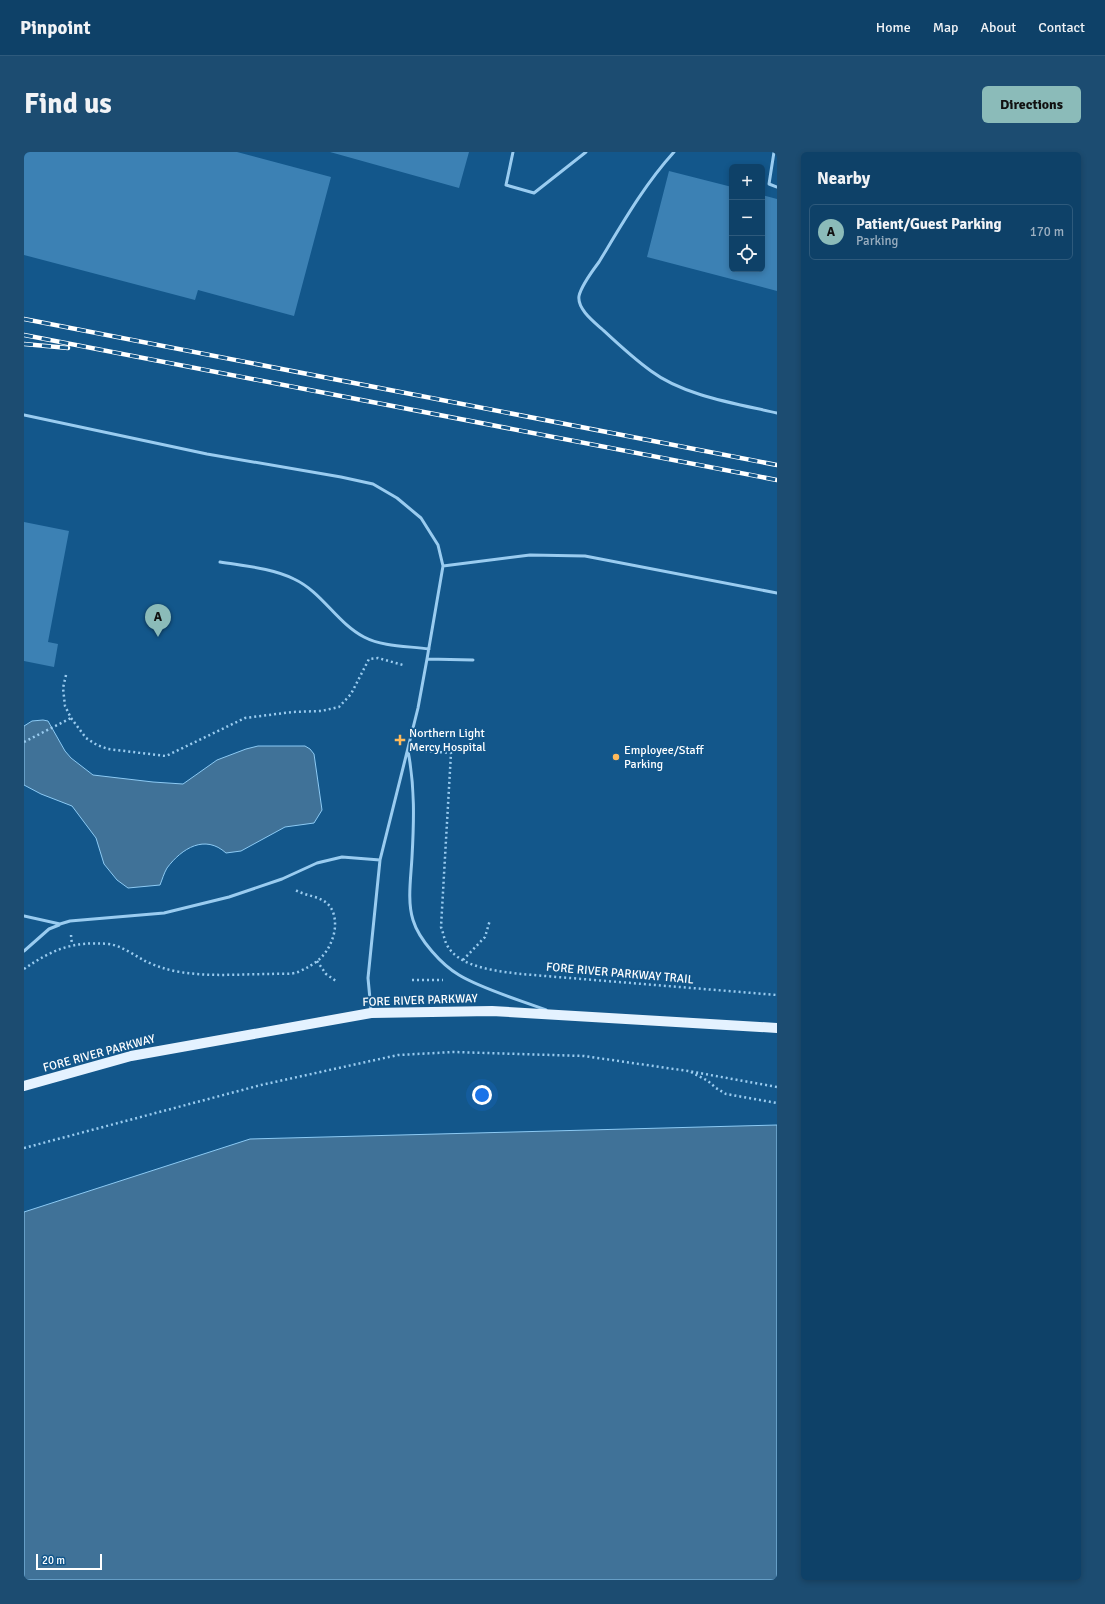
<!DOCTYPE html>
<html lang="en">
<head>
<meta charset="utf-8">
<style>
	:root { --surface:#0e4168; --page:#1c4c71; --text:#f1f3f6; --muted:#9bafc0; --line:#2e5a7c; --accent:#8bbbb9 }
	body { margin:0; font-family:Signika,sans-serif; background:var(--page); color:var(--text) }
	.controls { position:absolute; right:12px; top:12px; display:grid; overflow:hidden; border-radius:6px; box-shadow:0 2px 6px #0003 }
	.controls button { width:36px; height:36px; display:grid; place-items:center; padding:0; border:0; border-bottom:1px solid var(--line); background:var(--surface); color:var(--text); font:20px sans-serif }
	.scale { position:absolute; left:12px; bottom:10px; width:66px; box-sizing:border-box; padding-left:4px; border:2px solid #fff; border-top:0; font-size:11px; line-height:14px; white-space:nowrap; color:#fff; -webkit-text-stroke:3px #13578b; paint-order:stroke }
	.you { position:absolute; left:458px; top:943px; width:14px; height:14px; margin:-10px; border:3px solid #fff; border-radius:50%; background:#1a73e8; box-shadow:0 0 0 6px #1a73e833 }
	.badge { display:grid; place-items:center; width:26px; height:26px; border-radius:50%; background:var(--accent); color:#111; font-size:13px; font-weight:700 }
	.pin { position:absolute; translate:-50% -33px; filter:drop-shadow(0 1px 2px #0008) }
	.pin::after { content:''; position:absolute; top:21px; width:14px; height:12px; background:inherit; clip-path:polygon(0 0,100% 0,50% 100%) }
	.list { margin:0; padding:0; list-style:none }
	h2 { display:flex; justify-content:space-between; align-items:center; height:52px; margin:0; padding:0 16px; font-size:17px }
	h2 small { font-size:13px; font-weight:400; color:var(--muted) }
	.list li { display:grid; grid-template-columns:26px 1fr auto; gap:12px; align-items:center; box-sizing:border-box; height:56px; margin:0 8px 8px; padding:0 8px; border:1px solid var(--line); border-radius:6px }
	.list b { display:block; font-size:15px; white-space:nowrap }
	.list p { margin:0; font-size:13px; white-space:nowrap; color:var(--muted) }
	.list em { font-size:13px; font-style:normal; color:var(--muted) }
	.icon { flex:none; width:22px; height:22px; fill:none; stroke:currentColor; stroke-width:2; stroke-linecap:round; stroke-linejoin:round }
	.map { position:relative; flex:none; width:753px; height:1428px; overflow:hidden; border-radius:6px }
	header { display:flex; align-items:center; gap:24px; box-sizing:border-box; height:56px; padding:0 20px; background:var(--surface); border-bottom:1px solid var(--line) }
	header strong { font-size:19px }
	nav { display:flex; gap:22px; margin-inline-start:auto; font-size:14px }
	.intro { display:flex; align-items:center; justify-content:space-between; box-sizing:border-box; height:96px; padding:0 24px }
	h1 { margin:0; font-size:28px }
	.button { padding:10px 18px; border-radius:6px; background:var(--accent); color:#111; font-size:14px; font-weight:700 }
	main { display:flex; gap:24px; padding:0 24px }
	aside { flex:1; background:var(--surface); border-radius:6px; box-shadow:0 2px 6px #0003 }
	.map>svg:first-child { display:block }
</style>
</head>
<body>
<header>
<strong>Pinpoint</strong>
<nav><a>Home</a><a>Map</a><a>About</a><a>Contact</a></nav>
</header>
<div class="intro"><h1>Find us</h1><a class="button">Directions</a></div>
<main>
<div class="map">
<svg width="753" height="1428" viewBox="0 0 753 1428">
	<rect width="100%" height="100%" fill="#13578b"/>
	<path fill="#407298" stroke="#8ccaf4" d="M19,568L24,569L41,599L47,606L69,623L129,630L159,632L193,608L222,597L234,594H281L286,597L290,602L298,658L290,671L261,675L217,699L202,701C181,682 158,696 143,716C140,721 138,728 136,733L104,736L93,728L80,712L72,686L48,654L17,642L0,633V574L8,569Z
		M753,973V1428H0V1060L226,987Z"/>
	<path fill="#3c81b4" d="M0,0H213L307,25L270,164L174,138L171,148L0,103Z
		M306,0H445L435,36Z
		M645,19L708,35V117H738V43L753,47V139L623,105Z
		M0,370L45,379L24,490L34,492L30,515L0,509Z"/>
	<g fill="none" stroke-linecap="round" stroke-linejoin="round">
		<path stroke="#9accf0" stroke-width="2.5" stroke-dasharray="2 3" stroke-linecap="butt" d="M42,523L39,536L41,554L47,566L62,586L73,593L84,597L142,604L221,566L268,560L297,559L315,555L327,542L345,507L354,506L379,513
			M0,590L47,566
			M401,599L427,601L417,775C419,780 420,786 422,791C433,816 474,819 497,822L753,843
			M47,783L48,793
			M439,808L461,785L466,768
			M293,809L302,822L312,829
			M0,817C29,797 49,789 85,792C98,794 110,803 121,809C132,814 143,818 156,820C186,825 217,822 247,822C255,821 267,823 274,820C292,812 303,804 309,785C312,776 312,764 307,756C299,743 281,745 270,737
			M388,828H419
			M667,920L684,929L692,936L702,942L753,951
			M0,996L237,933L374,903L430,900L560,904L664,919L753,935"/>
		<path stroke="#9accf0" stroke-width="3" d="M489,0L482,33L510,41L562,0
			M650,0C620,33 598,72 575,110C569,118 557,135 555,144C553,157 570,170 579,178C594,192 610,207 627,219C660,244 714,252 753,261
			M750,0L745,32L753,35
			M0,263L183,302L317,325L349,332L373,346L397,366L414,393L419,414L403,507L394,556L356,708L344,826L347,858
			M196,410C220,414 248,416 270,427C298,440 313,471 340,485C359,495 384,494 405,497
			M419,414L506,403L561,404L753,441
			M403,507L449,508
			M384,599C391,635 390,669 388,705C387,725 383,749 389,768C395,788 418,813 435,823C458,837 496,848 522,858
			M0,764L36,772L46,769L140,761L205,745L258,727L293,711L318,705L356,708
			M0,799L25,777L35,773"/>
		<path stroke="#e4f2ff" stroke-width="10" d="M0,934L107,904L347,861L468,859L753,876"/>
		<g stroke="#fff" stroke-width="4.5">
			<path id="rail" d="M0,167L753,313
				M0,183L753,328
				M0,192L44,196"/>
		</g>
		<use href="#rail" stroke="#13578b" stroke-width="3" stroke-dasharray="9" stroke-linecap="butt"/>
	</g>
	<g fill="#ffba5a" stroke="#13578b" stroke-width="1.5">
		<path d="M374 582h4v4h4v4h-4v4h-4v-4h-4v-4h4z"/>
		<circle cx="592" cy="605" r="4"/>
	</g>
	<g text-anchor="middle" stroke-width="3.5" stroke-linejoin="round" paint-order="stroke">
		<g font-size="12" fill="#fff" stroke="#13578b" text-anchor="start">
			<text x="385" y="585">Northern Light<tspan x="385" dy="14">Mercy Hospital</tspan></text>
			<text x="600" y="602">Employee/Staff<tspan x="600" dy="14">Parking</tspan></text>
		</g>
		<g font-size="12" fill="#fff" stroke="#13578b">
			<text transform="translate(596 821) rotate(5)" y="4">FORE RIVER PARKWAY TRAIL</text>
			<text transform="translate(396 848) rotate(-2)" y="4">FORE RIVER PARKWAY</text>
			<text transform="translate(75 901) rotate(-15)" y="4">FORE RIVER PARKWAY</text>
		</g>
	</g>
</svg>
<div class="controls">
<button>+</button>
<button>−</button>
<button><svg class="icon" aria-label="locate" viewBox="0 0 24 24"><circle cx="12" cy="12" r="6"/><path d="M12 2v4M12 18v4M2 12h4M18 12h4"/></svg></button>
</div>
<div class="scale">20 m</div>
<div class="you"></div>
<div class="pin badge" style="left:134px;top:485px">A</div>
</div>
<aside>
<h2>Nearby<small></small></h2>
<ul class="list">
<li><span class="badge">A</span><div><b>Patient/Guest Parking</b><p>Parking</p></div><em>170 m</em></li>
</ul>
</aside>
</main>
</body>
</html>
